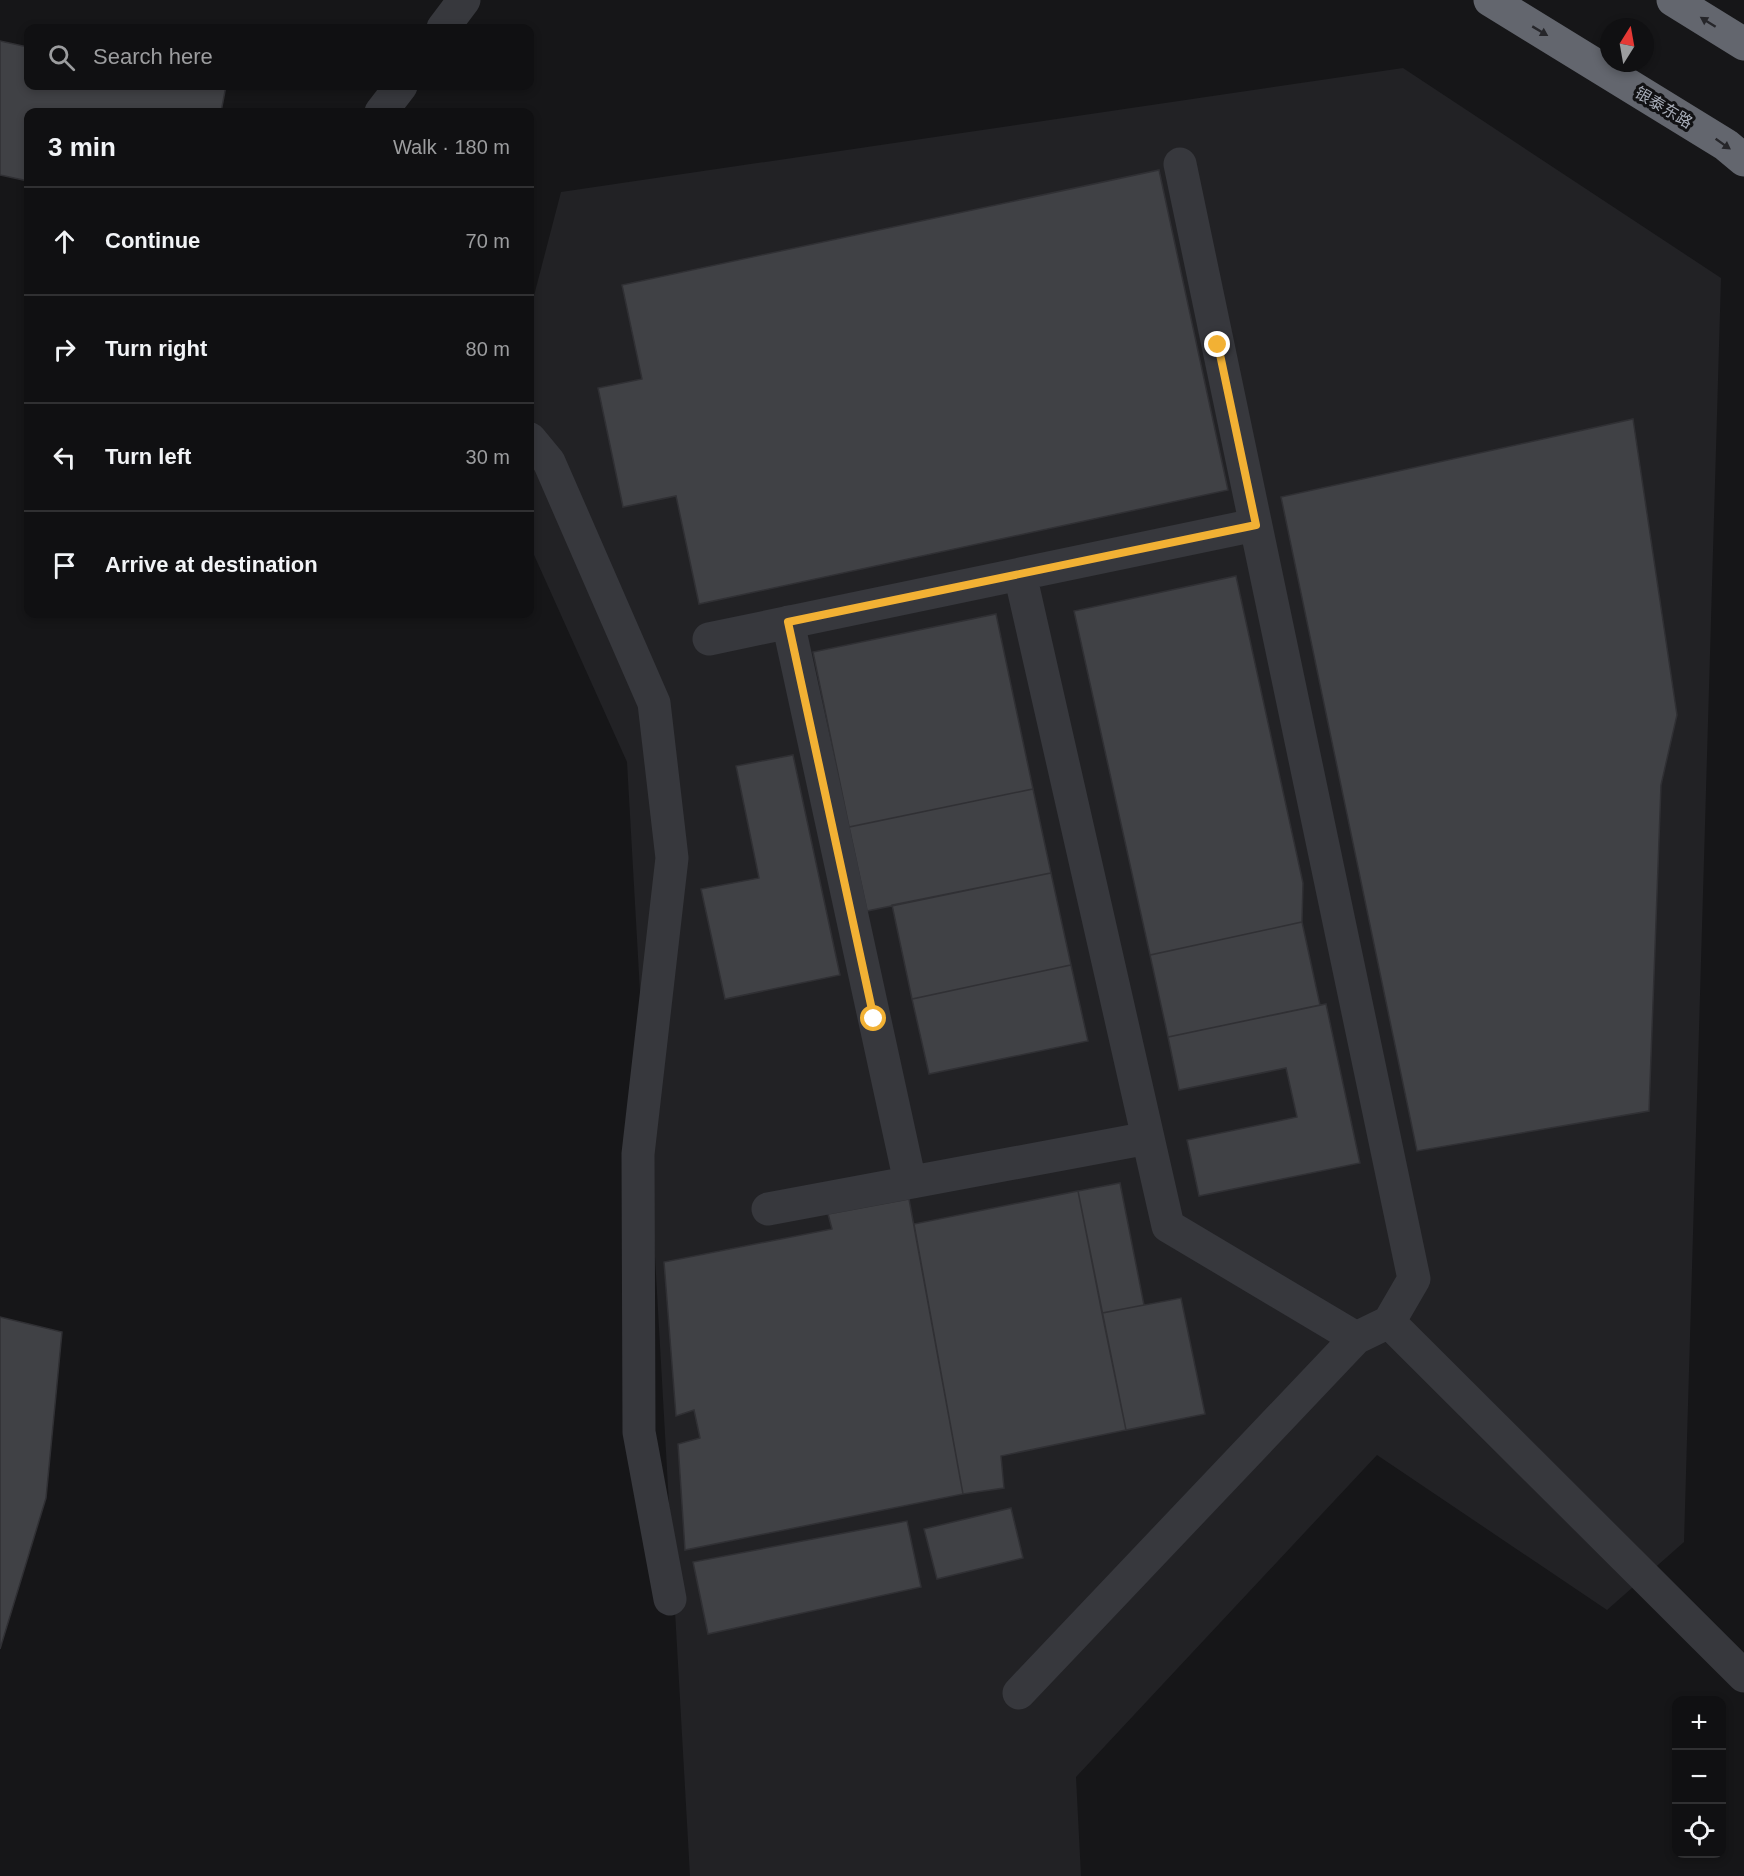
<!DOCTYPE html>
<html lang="en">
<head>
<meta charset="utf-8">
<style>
	:root { --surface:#101012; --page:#1e1e20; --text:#f1f3f6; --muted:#9c9d9f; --line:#303032 }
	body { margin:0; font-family:Arial,"Noto Sans SC",sans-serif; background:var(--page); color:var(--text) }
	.controls { position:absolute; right:18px; bottom:18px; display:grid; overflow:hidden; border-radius:12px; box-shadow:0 3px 9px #0003 }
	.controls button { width:54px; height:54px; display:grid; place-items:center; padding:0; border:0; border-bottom:2px solid var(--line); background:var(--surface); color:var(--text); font:30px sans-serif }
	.compass { position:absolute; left:1600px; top:18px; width:54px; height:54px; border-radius:50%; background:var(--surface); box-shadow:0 3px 9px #0003; rotate:11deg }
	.stop { position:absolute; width:18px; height:18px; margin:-14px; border:4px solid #f2b134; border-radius:50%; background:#fff }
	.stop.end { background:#f2b134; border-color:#fff; box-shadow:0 2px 6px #0008 }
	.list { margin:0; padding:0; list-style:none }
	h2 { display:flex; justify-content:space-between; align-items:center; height:78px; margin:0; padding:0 24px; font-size:26px }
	h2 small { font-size:20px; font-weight:400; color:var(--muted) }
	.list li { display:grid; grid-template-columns:39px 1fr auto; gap:18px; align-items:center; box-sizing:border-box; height:108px; padding:0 24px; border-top:2px solid var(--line) }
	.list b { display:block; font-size:22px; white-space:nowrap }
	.list em { font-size:20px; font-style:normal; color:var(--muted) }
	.icon { flex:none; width:33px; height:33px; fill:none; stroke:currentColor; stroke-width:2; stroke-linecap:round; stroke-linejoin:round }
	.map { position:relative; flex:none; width:1744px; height:1876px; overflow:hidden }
	.search { position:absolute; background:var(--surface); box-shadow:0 3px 9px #0003; left:24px; top:24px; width:510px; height:66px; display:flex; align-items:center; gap:15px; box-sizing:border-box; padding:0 21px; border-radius:12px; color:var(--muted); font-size:22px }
	.panel { position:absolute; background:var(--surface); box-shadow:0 3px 9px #0003; left:24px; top:108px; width:510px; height:510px; border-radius:12px }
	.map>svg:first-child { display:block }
</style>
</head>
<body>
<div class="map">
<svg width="1744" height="1876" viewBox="0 0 1744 1876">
	<rect width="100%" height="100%" fill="#161618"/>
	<path fill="#222225" d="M1403,68L1721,278L1684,1542L1607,1610L1377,1455L1076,1777L1081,1876H690L627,762L530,546V311L561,192Z"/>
	<path fill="#404145" stroke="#303034" stroke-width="1.5" d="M0,41L28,47V86H226L221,112H28V181L0,175Z
		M1159,170L1228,490L699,604L676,496L623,507L598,388L642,379L622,285Z
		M1633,419L1677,715L1661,785L1649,1111L1417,1151L1281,497Z
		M1236,576L1303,883L1302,922L1150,955L1074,611Z
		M996,614L1033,789L849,827L813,652Z
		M793,755L840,975L725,999L701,889L759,878L736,766Z
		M1033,789L1051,873L867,911L849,827Z
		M1051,873L1071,965L912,999L892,905Z
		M1302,922L1320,1005L1168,1037L1150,955Z
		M1071,965L1088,1041L929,1074L912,999Z
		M1326,1004L1360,1163L1199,1196L1187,1140L1297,1117L1286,1068L1179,1090L1168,1037Z
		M1120,1183L1144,1305L1102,1313L1078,1191Z
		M1078,1191L1126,1430L1001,1456L1004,1488L963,1494L914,1224Z
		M909,1199L963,1494L685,1550L678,1444L700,1438L694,1410L676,1416L664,1262L832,1229L828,1214Z
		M1181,1298L1205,1414L1126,1430L1102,1313Z
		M0,1317L62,1332L46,1498L0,1649Z
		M1011,1508L1023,1558L937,1579L924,1529Z
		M907,1521L921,1587L708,1634L693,1562Z"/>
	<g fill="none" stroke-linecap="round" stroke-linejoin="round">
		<path stroke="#37383d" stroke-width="33" d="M443,28L464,0
			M381,112L401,86
			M530,439L549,462L654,703L672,858L638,1154L639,1432L670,1599
			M1020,574L1168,1226L1356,1338L1389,1322L1414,1279L1180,164
			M788,622L910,1182
			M709,639L1255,525
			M768,1209L1148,1138
			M1389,1322L1744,1676
			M1019,1693L1356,1338"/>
		<path stroke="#63666e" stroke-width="33" d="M1490,0L1726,145L1744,160
			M1673,0L1744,44"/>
	</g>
	<defs><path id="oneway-solid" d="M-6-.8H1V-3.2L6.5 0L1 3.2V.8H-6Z" transform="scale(1.5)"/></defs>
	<g fill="#26262a">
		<use href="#oneway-solid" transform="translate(1708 22) rotate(-148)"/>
		<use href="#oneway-solid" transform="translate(1540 31) rotate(31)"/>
		<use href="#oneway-solid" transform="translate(1723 144) rotate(35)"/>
	</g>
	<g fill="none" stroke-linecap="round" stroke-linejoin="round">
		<path stroke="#f2b134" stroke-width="8" d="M874,1019L788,622L1256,525L1218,345"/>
	</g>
	<g text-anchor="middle" stroke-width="6" stroke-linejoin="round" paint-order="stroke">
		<g font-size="16" fill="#a8adb8" stroke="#111113">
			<text transform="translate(1664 107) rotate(31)" y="6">银泰东路</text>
		</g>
	</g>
</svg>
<div class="controls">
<button>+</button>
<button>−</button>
<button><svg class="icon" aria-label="locate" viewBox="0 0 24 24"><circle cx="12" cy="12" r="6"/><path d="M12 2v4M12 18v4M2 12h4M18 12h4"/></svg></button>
</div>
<svg class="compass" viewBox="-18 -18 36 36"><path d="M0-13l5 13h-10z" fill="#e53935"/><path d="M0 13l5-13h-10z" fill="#9c9d9f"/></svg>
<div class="stop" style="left:874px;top:1019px"></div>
<div class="stop end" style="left:1218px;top:345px"></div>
<div class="search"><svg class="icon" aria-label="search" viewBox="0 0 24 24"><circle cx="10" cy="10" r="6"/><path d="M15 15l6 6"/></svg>Search here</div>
<section class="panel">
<h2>3 min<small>Walk · 180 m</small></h2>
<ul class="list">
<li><svg class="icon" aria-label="ahead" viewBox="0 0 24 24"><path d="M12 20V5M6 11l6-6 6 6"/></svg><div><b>Continue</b></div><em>70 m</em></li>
<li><svg class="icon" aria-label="right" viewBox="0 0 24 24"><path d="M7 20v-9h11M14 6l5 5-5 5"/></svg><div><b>Turn right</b></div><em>80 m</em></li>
<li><svg class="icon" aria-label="left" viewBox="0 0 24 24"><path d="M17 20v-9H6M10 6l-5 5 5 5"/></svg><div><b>Turn left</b></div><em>30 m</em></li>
<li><svg class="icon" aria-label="arrive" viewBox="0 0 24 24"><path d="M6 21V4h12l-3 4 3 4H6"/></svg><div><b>Arrive at destination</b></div></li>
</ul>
</section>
</div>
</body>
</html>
